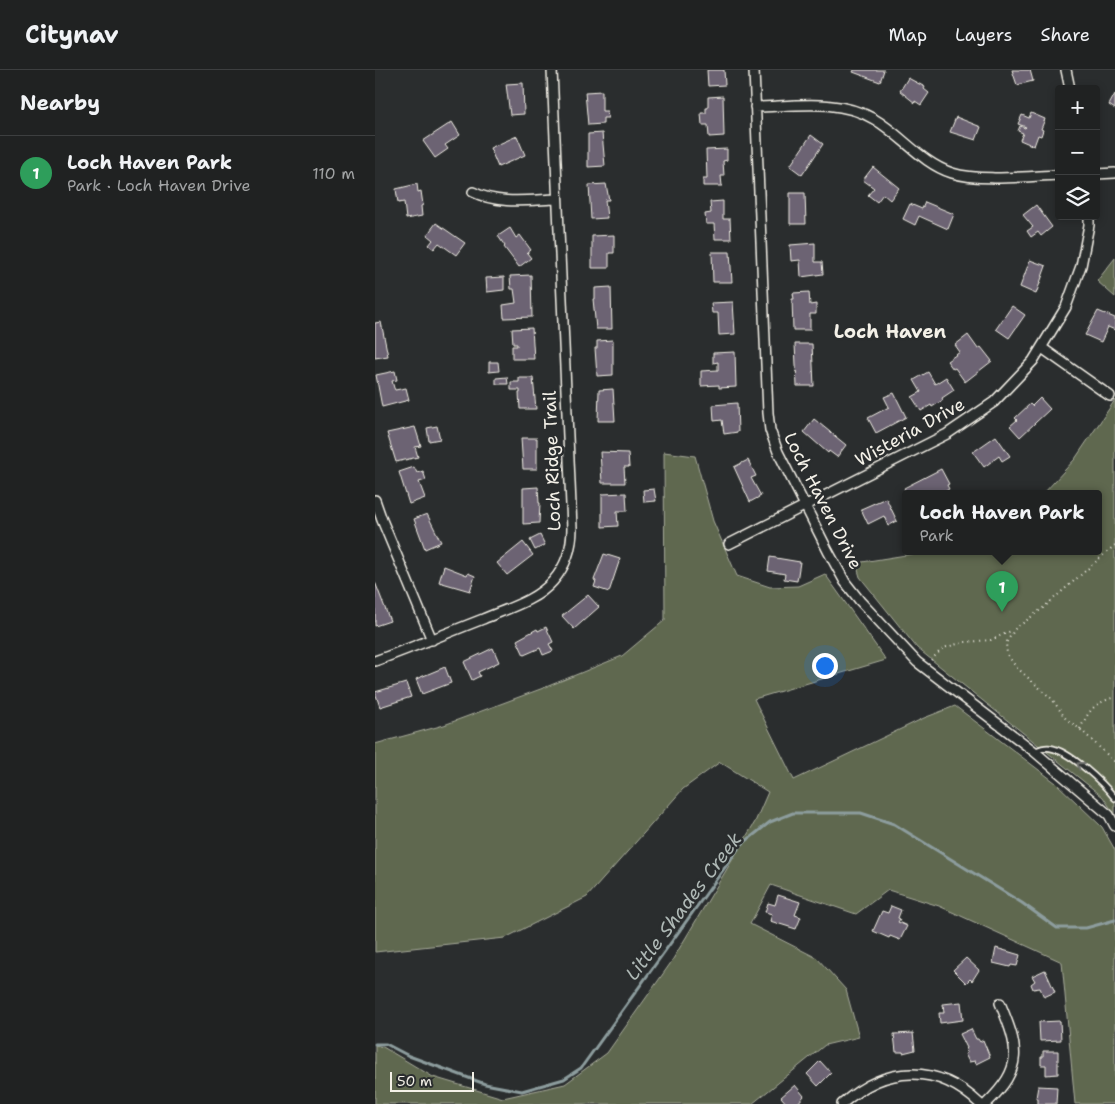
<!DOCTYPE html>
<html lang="en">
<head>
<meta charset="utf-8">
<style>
	:root { --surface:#202222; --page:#2d2f2f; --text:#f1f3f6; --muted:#a2a4a5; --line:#3d3f40; --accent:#8c9099 }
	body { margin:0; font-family:"Shantell Sans",sans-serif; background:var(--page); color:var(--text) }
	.controls { position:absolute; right:15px; top:15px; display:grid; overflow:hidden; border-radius:5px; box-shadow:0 2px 8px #0003 }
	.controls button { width:45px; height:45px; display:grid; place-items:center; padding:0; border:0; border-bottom:1px solid var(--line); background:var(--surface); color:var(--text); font:25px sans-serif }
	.scale { position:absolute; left:15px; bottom:12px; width:84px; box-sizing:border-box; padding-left:5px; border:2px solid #f4f1e8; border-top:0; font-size:14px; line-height:18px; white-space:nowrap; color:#f4f1e8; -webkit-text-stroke:4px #2a2d2e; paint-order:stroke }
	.you { position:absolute; left:449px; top:595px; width:18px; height:18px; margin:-12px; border:4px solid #fff; border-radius:50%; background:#1a73e8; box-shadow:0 0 0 8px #1a73e833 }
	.badge { display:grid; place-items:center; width:32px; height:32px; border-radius:50%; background:var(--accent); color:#fff; font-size:16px; font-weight:700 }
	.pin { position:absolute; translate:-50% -41px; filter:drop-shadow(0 1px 2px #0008) }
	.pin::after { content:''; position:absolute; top:26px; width:18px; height:15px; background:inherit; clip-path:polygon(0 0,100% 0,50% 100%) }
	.popup { position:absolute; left:527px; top:420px; width:200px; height:65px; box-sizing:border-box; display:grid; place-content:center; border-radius:5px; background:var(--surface); filter:drop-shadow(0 1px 4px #0005); font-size:16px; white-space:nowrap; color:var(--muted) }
	.popup b { font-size:19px; color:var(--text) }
	.popup::after { content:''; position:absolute; left:50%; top:100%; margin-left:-10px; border:10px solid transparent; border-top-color:var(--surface) }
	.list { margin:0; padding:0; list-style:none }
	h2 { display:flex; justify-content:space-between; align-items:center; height:65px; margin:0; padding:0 20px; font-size:21px }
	h2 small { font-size:16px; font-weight:400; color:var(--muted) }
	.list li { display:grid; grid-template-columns:32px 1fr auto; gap:15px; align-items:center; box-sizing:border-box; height:75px; padding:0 20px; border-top:1px solid var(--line) }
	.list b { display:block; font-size:19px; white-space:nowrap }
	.list p { margin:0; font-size:16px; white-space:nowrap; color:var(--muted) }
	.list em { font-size:16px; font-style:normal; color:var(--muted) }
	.icon { flex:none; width:28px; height:28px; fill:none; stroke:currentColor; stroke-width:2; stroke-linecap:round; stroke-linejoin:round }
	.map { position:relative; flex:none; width:740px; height:1034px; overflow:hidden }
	header { display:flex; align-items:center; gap:30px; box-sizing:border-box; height:70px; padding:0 25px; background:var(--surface); border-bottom:1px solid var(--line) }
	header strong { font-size:24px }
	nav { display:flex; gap:28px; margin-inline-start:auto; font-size:18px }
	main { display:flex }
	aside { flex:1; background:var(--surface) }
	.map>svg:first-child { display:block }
</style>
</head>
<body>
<header>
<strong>Citynav</strong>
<nav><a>Map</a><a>Layers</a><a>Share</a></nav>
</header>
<main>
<aside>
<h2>Nearby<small></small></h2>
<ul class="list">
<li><span class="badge" style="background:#2e9e5b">1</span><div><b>Loch Haven Park</b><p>Park · Loch Haven Drive</p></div><em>110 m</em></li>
</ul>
</aside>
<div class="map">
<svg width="740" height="1034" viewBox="0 0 740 1034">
	<rect width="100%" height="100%" fill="#2a2d2e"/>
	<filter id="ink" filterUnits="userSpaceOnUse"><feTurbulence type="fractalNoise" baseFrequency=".02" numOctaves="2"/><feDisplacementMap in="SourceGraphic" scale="10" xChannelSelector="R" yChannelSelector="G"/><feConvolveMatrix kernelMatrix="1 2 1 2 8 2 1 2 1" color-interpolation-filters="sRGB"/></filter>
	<g filter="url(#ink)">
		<path fill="#5e684f" stroke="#a9ac9c" d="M740,188V227L722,211Z
			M740,330V745L728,727L542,578L485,507L481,493L556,481H723V423H669L700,389Z
			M289,382L320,386L338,451L362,506L395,517L423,516L450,504L511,590L379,629L419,710L549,648L580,636L681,713L727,757L740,780V1034H700L687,892L564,836L513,820L481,844L396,815L375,854L442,888L471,920L484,967L450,975L377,1034H0V975L8,977L58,1007L128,1028L190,1014L232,983L295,894L380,752L393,722L345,692L308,719L212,827L130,868L0,882V674L69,655L171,617L247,586L290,550Z"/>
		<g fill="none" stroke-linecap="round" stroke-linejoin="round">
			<path stroke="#8d9d9e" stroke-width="3" d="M0,974H11L34,986L110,1014L147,1021L189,1009L206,998L366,775L395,752L418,743H486L519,754L647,833L682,858H711L740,850"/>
		</g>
		<path fill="#6c6373" stroke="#f4f1e8" d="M332,0H349L350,15L333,16Z
			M479,0H509L505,12L478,2Z
			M637,0H655L658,11L642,15Z
			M533,8L550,17L549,19L554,23L546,35L540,31V33L525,21Z
			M148,13L149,44L135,45L131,14Z
			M227,21V41H232L233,48H228V54L213,55L210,22Z
			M740,24V39L734,35Z
			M348,26L349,66L334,67L333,55H327L326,43H331V38H333V27Z
			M656,43L670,49L666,59L668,60L666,66L663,65L659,76L645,70L648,63L643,61L645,56L650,58L651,57L643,54L647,45L654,48Z
			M581,47L606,57L601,70L575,62Z
			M77,52L85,65L70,75L73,79L60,88L48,71Z
			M227,63L230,96L213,97V64Z
			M436,65L448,74L427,105L415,96Z
			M142,66L150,85L123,97L115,78Z
			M352,79V90L348,91L349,106H346L347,116H328V109H332L331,80Z
			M498,97L524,118L515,130L508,124L502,132L493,125L499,118L488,110Z
			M42,114L43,122L46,121L48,135L46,136L47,146L31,149L29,132L23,133L21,119Z
			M231,114L234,130H230L232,148L216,149L214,115Z
			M415,123H430L431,154H415Z
			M348,131V149H355L356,169H340L339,154H331L330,144L336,143L335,132Z
			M550,132L579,144L573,159L544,146L540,155L528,149L535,134L547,139Z
			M661,135L677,157L666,166L663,162L656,167L652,161L658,157L648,145Z
			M61,153L90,173L81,185L64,173L59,179L54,175L58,170L52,165Z
			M135,158L141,168L145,165L156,180L152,183L156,188L144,197L129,177L130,176L123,166Z
			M239,165V183H234V198H217V166Z
			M440,173V192H447L448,204L426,207L425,190L416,191L415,175Z
			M337,182H355L357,212H338Z
			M655,190L671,196L661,224L645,217Z
			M156,205L157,247L129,248L128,235L141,233L139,219H136L135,206Z
			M129,207V220L112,222L111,208Z
			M236,217L237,259H221L218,229H220V218Z
			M434,222L435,235L441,234V244H435V260H418L417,229H419L418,223Z
			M358,232L360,264L344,265L343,243H337L336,233Z
			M637,236L650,245L634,268L621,259Z
			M723,241L740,248V260L733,257L726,272L710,265Z
			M6,252L13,286L0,288V253Z
			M157,258L159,289H137V276H142V274H138L137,259Z
			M593,265L603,279L606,277L617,291L590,312L580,298L578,299L572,291L585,282L580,275Z
			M238,270V305L222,306L220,278H222V271Z
			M420,274H437L439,316H422Z
			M360,282L361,317L344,318V315L326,316V301L343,300V292L338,293V283Z
			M114,292H123L124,301L114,302Z
			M20,301L22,310L17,311L19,318L20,320L31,318L34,330L7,337L1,305Z
			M553,302L560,314L571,307L579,320L567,328L568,330L557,337L556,335L546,341L537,327L546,322L539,310Z
			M132,307L133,314H121V308Z
			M144,308H158L161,339H145L144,323H145V320H136V312H144Z
			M238,319L240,351H223L224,320Z
			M519,323L531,347L501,363L493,348L514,337L509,327Z
			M665,328L675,339L645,367L635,356L642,350L640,348L655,334L657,336Z
			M362,333L363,362L349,364L347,350L339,351L338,335Z
			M439,349L471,375L462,387L454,381L453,383L429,362Z
			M62,356L65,369L54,371L52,358Z
			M40,357L46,376L40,377L43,387L21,392L12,363Z
			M621,366L635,386L627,391L624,386L609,397L598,382Z
			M146,368H162V399H148Z
			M225,382L253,383L254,397H249L250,413H227Z
			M373,390L381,406L376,408L386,426L375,432L359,397Z
			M39,397L42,403L48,401L51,410L44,412L50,428L34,434L24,402Z
			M566,399L574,414L572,415L574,419L567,423H532L529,418Z
			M163,417L164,433H165L164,453L148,454V418Z
			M279,419L281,431L269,432L268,420Z
			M251,423L252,441H242L243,456L227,457V424Z
			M511,428L522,451L513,456L509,446L493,454L486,439Z
			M52,444L66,472L50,479L39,449Z
			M165,465L170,475L160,480L155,470Z
			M148,472L158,485L132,505L122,493Z
			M229,484L245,489L234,522L219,517L221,511L219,510Z
			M395,487L425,492L422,511L409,509L410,504L393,501Z
			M69,496L92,505L93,503L100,506L95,521L64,512Z
			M0,512L15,551L0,556Z
			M213,525L224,537L199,559L187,546Z
			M171,557L178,572L174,574L178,581L168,585L165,578L149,585L142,570L162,559L163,561Z
			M118,578L124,592L103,602L105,606L97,610L89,592Z
			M70,597L76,613L47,624L41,609Z
			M31,613L36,627L5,637L0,622Z
			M403,825L425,832L420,845L426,847L421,859L395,851L397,844L390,842L393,833L400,835Z
			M516,836L526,840L523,848L525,849L523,852L532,856L525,870L515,866L514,868L498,861L507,841L513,843Z
			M621,878L645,885L642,896L636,895L635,897L618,893Z
			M591,888L604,900L597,911L595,909L591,913L578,900Z
			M670,900L680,922L669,927L665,918L658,919L656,914L660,911L657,906Z
			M586,932L588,950L565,953L564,943H569L568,934Z
			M685,951L686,970L665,971L664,952Z
			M596,959L601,969H603L605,972L608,970L615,987L601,994L600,991L594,992L590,984L592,983L591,979L592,978L585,964Z
			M538,963L540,980L528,983V982H521L519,964Z
			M668,981H683V1004L671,1005V995H666V987H668Z
			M445,991L456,1003L443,1016L432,1004Z
			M420,1015L429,1026L422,1034H412L406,1027Z
			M663,1016L682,1017L681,1034H663V1028H661Z"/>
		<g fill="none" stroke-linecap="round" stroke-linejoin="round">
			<g stroke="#f4f1e8" stroke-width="8">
				<path id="service" d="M660,681C665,679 670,677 675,678C695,681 728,713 740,728"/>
			</g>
			<g stroke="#f4f1e8" stroke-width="12">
				<path id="minor" d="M379,0L393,343L395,360L403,382L453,481L470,512L485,531L542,592L660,682L734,745L740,756
					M691,0L695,19
					M380,37C420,36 463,28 499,49C527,65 546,93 577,103C606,112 653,106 684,105
					M721,104L740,103
					M98,122C124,135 154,130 182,129
					M667,278L735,326
					M0,430L7,450L57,570
					M354,474L572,364L619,332L658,291L691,237L706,196L714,155V146
					M0,591C36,578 72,563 108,549C131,539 161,531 178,511C191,496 197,477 197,458L177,0
					M467,1034C511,995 562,993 605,1034
					M611,1034C649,997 644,979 625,933"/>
			</g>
			<path stroke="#f4f1e8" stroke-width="2" stroke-dasharray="1 4" stroke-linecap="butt" d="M740,475L668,538L640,559L631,573L632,584L641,597L677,629L691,649L705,659L740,692
				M556,590L568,578L590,572L616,570L638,560
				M705,659C715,639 718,634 740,627"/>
			<use href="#service" stroke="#2a2d2e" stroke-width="4.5"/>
			<use href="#minor" stroke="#2a2d2e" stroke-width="9"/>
		</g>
		<defs><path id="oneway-chevron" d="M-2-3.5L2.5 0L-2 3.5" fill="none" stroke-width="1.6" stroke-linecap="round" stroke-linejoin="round" transform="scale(1.25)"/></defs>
		<use stroke="#71726f" href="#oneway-chevron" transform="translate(705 695) rotate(-144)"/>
	</g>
	<g text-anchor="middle" stroke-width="5" stroke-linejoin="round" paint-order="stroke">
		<g font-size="18" fill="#f4f1e8" stroke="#2a2d2e">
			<text transform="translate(535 362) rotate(-29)" y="6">Wisteria Drive</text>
			<text transform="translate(177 391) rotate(-92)" y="6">Loch Ridge Trail</text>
			<text transform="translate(448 431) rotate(63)" y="6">Loch Haven Drive</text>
		</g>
		<g font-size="19" font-weight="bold" fill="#f4f1e8" stroke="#2a2d2e">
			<text x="515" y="268">Loch Haven</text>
		</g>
		<g font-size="19" font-style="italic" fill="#afb9b6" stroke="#2a2d2e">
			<text transform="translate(308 836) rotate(-53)" y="7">Little Shades Creek</text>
		</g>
	</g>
</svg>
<div class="controls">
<button>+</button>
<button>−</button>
<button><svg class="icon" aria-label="layers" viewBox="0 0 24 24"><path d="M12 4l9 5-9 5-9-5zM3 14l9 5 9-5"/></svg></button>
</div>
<div class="scale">50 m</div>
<div class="you"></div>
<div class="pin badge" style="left:627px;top:542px;background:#2e9e5b">1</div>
<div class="popup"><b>Loch Haven Park</b>Park</div>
</div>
</main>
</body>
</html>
